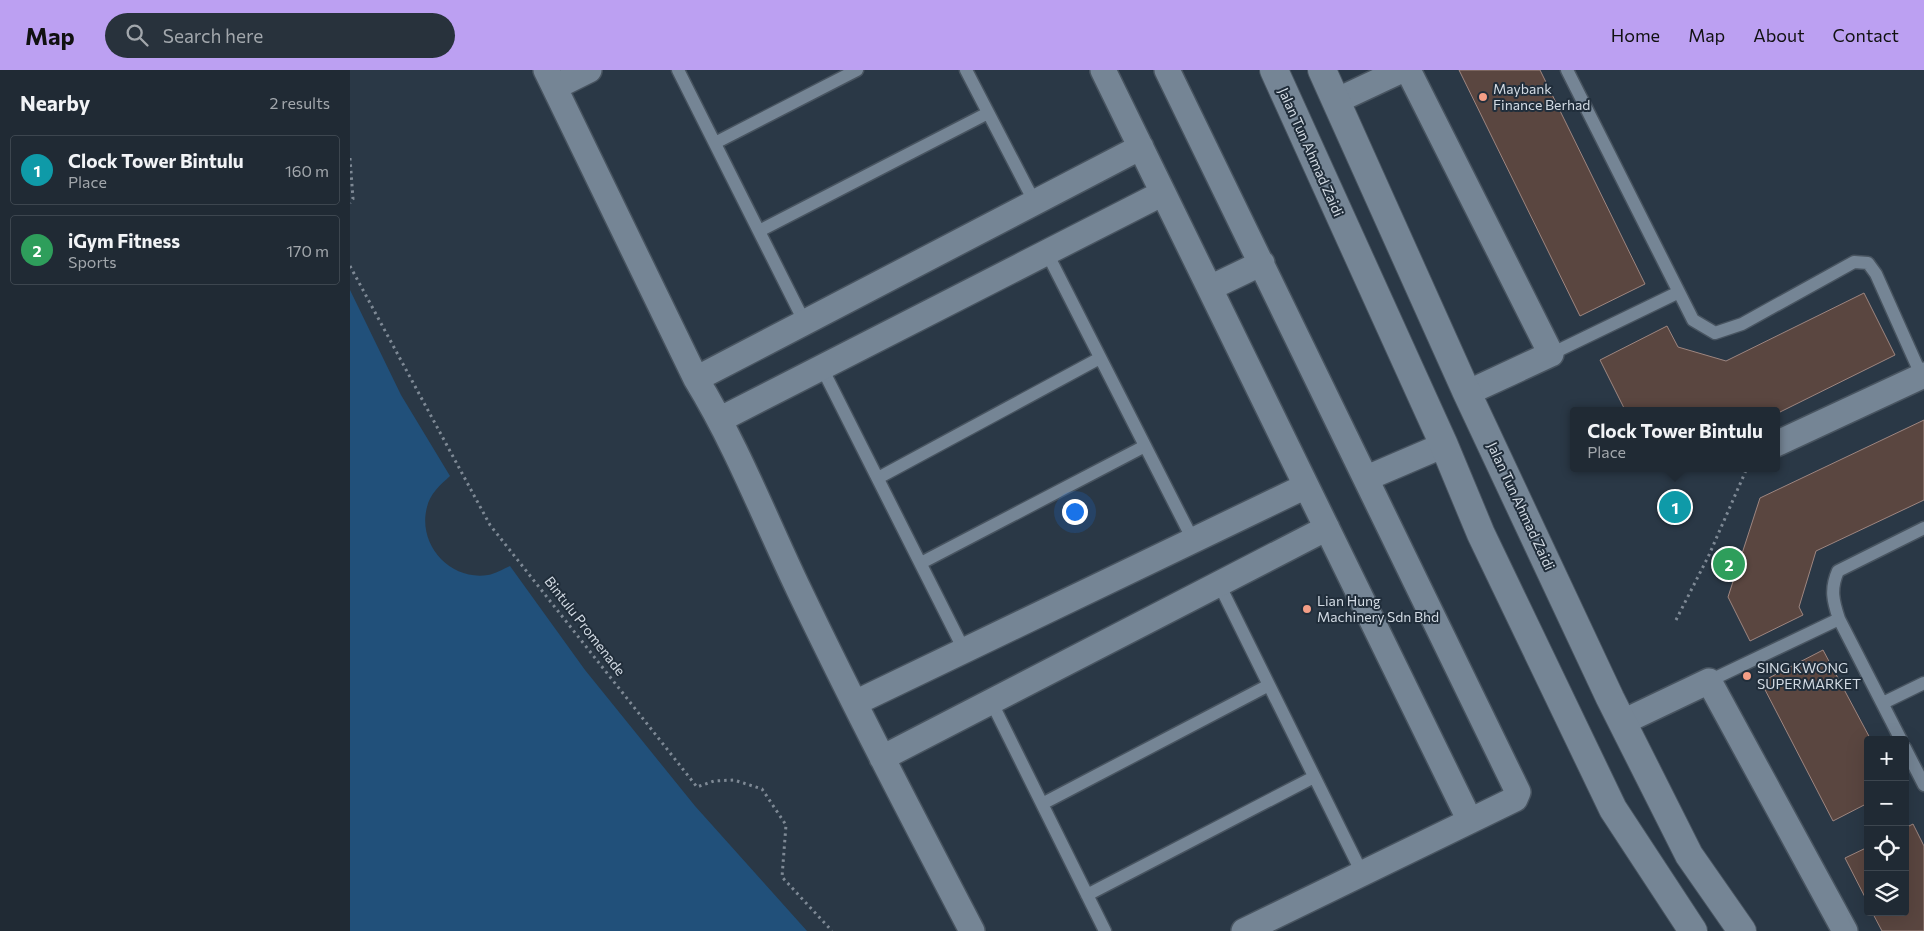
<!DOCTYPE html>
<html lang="en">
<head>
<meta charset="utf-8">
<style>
	:root { --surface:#202a34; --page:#28323c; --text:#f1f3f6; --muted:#a2a7ac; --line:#3d464f; --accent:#bca0f2 }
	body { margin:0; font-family:Commissioner,sans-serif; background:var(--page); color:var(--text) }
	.controls { position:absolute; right:15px; bottom:15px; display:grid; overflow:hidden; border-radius:5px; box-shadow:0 5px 20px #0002 }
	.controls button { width:45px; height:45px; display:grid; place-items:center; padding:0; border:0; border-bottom:1px solid var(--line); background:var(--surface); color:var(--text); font:25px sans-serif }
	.you { position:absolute; left:724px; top:441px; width:18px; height:18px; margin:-12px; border:4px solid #fff; border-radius:50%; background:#1a73e8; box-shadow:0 0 0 8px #1a73e833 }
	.badge { display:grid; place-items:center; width:32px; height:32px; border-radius:50%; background:var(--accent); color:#fff; font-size:16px; font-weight:700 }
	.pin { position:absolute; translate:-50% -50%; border:2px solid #fff; box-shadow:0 1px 5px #0006 }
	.popup { position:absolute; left:1220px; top:337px; width:210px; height:65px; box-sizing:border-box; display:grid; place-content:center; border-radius:5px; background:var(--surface); filter:drop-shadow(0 1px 4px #0005); font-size:16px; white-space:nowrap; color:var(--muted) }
	.popup b { font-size:19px; color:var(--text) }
	.popup::after { content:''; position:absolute; left:50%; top:100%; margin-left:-10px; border:10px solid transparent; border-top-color:var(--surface) }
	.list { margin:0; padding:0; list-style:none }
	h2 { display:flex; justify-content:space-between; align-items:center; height:65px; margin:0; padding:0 20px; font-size:21px }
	h2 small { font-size:16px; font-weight:400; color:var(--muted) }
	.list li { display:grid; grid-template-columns:32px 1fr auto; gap:15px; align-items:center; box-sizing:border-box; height:70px; margin:0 10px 10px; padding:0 10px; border:1px solid var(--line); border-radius:5px }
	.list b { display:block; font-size:19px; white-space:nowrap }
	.list p { margin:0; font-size:16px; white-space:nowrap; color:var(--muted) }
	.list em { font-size:16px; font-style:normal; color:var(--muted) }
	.icon { flex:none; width:28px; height:28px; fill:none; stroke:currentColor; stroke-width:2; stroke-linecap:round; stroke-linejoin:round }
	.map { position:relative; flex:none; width:1574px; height:861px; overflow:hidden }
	header { display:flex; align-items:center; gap:30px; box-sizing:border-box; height:70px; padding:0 25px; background:var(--accent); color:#111 }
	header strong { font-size:24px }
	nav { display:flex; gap:28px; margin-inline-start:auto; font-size:18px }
	.search { width:350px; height:45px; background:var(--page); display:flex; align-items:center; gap:12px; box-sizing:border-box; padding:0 18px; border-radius:28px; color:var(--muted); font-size:19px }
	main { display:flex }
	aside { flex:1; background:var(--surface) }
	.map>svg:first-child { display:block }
</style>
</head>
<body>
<header>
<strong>Map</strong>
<div class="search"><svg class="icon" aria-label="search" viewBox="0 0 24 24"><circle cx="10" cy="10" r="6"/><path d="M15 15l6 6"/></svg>Search here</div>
<nav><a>Home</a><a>Map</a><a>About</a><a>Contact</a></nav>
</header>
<main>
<aside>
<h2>Nearby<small>2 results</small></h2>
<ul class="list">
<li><span class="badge" style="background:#0f9aa8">1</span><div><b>Clock Tower Bintulu</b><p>Place</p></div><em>160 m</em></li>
<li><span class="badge" style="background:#2e9e5b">2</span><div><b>iGym Fitness</b><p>Sports</p></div><em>170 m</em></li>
</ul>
</aside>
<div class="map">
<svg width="1574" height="861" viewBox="0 0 1574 861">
	<rect width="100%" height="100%" fill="#2a3846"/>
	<path fill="#21507a" d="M0,220L51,325L100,406C90,415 80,424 77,437C67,475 100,511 138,505C145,504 153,499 160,496L235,600L345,736L457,861H0Z"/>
	<path fill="#5a4640" stroke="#9e8680" d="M1109,0H1190L1295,214L1230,246Z
		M1514,223L1545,285L1426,344V341L1275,340L1250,290L1317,256L1328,277L1376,291Z
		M1574,350V430L1466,481L1449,537L1453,545L1400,571L1378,527L1410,428Z
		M1473,580L1521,670H1518V733L1483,751L1411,612Z
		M1563,754L1574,776V861H1532L1522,842H1555V758Z
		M1518,777V833L1495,788Z"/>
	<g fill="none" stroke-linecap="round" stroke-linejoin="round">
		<g stroke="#485460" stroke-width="15">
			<path id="service" d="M328,0L455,253
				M616,0L685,133
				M1217,0L1343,250L1365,263L1392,254L1504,192L1518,193L1526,204L1573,309
				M365,73L507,0
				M409,161L638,43
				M697,183L843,470
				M1201,284L1327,223
				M472,298L614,580
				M528,408L750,288
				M571,493L795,376
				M869,514L1012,803
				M1359,611L1489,549
				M641,631L755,861
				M1533,633L1574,613
				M1551,670L1489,549C1483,531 1480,519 1488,501L1574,458
				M1555,678L1574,715
				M692,734L919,615
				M737,825L964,707"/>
		</g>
		<g stroke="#485460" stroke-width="28">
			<path id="minor" d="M196,0L346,309C387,376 415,449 449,520C504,635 563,748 622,861
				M753,0L1120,751
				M817,0L1168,722L1165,729L894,861
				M1058,0L1201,284L1117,323
				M205,17L239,0
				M986,31L1052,0
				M860,218L912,193
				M346,309L791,77
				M371,349L813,123
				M1426,374L1574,305
				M1017,408L1094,375
				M505,633L956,416
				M1273,652L1359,611L1495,861
				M532,688L977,458"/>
		</g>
		<g stroke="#485460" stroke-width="30">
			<path id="tertiary" d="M924,0L1094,375L1131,464L1263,739L1343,861
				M972,0L1117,323L1260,628L1339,785L1392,861"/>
		</g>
		<path stroke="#7e8995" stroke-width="3" stroke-dasharray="2.5 4" stroke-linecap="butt" d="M0,88L3,129L0,133
			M0,196L140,455L347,717L364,711L384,710L412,719L436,755L432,807L482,861
			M1326,550L1359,485L1397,398"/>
		<use href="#service" stroke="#758595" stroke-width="12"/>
		<use href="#minor" stroke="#758595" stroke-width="25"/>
		<use href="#tertiary" stroke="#758595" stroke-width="28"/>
	</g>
	<g fill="#f49e86" stroke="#212e3b" stroke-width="2">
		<circle cx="1133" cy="27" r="5"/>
		<circle cx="957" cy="539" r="5"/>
		<circle cx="1397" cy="606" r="5"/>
	</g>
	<g text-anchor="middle" stroke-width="4" stroke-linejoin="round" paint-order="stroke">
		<g font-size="14" fill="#d3dbe4" stroke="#212e3b" text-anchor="start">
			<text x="1143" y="24">Maybank<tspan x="1143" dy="16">Finance Berhad</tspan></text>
			<text x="967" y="536">Lian Hung<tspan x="967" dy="16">Machinery Sdn Bhd</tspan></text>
			<text x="1407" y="603">SING KWONG<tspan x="1407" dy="16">SUPERMARKET</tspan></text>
		</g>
		<g font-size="14" fill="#d3dbe4" stroke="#212e3b">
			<text transform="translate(961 82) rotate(66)" y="5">Jalan Tun Ahmad Zaidi</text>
			<text transform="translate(1171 436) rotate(65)" y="5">Jalan Tun Ahmad Zaidi</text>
			<text transform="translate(235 556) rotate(52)" y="5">Bintulu Promenade</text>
		</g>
	</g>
</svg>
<div class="controls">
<button>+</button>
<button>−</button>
<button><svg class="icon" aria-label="locate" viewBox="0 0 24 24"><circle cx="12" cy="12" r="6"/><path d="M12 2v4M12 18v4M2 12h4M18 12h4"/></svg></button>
<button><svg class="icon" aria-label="layers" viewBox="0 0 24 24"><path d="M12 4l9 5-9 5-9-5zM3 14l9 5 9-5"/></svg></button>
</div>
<div class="you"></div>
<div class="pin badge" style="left:1325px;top:437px;background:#0f9aa8">1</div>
<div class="popup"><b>Clock Tower Bintulu</b>Place</div>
<div class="pin badge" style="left:1379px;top:494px;background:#2e9e5b">2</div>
</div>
</main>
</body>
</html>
